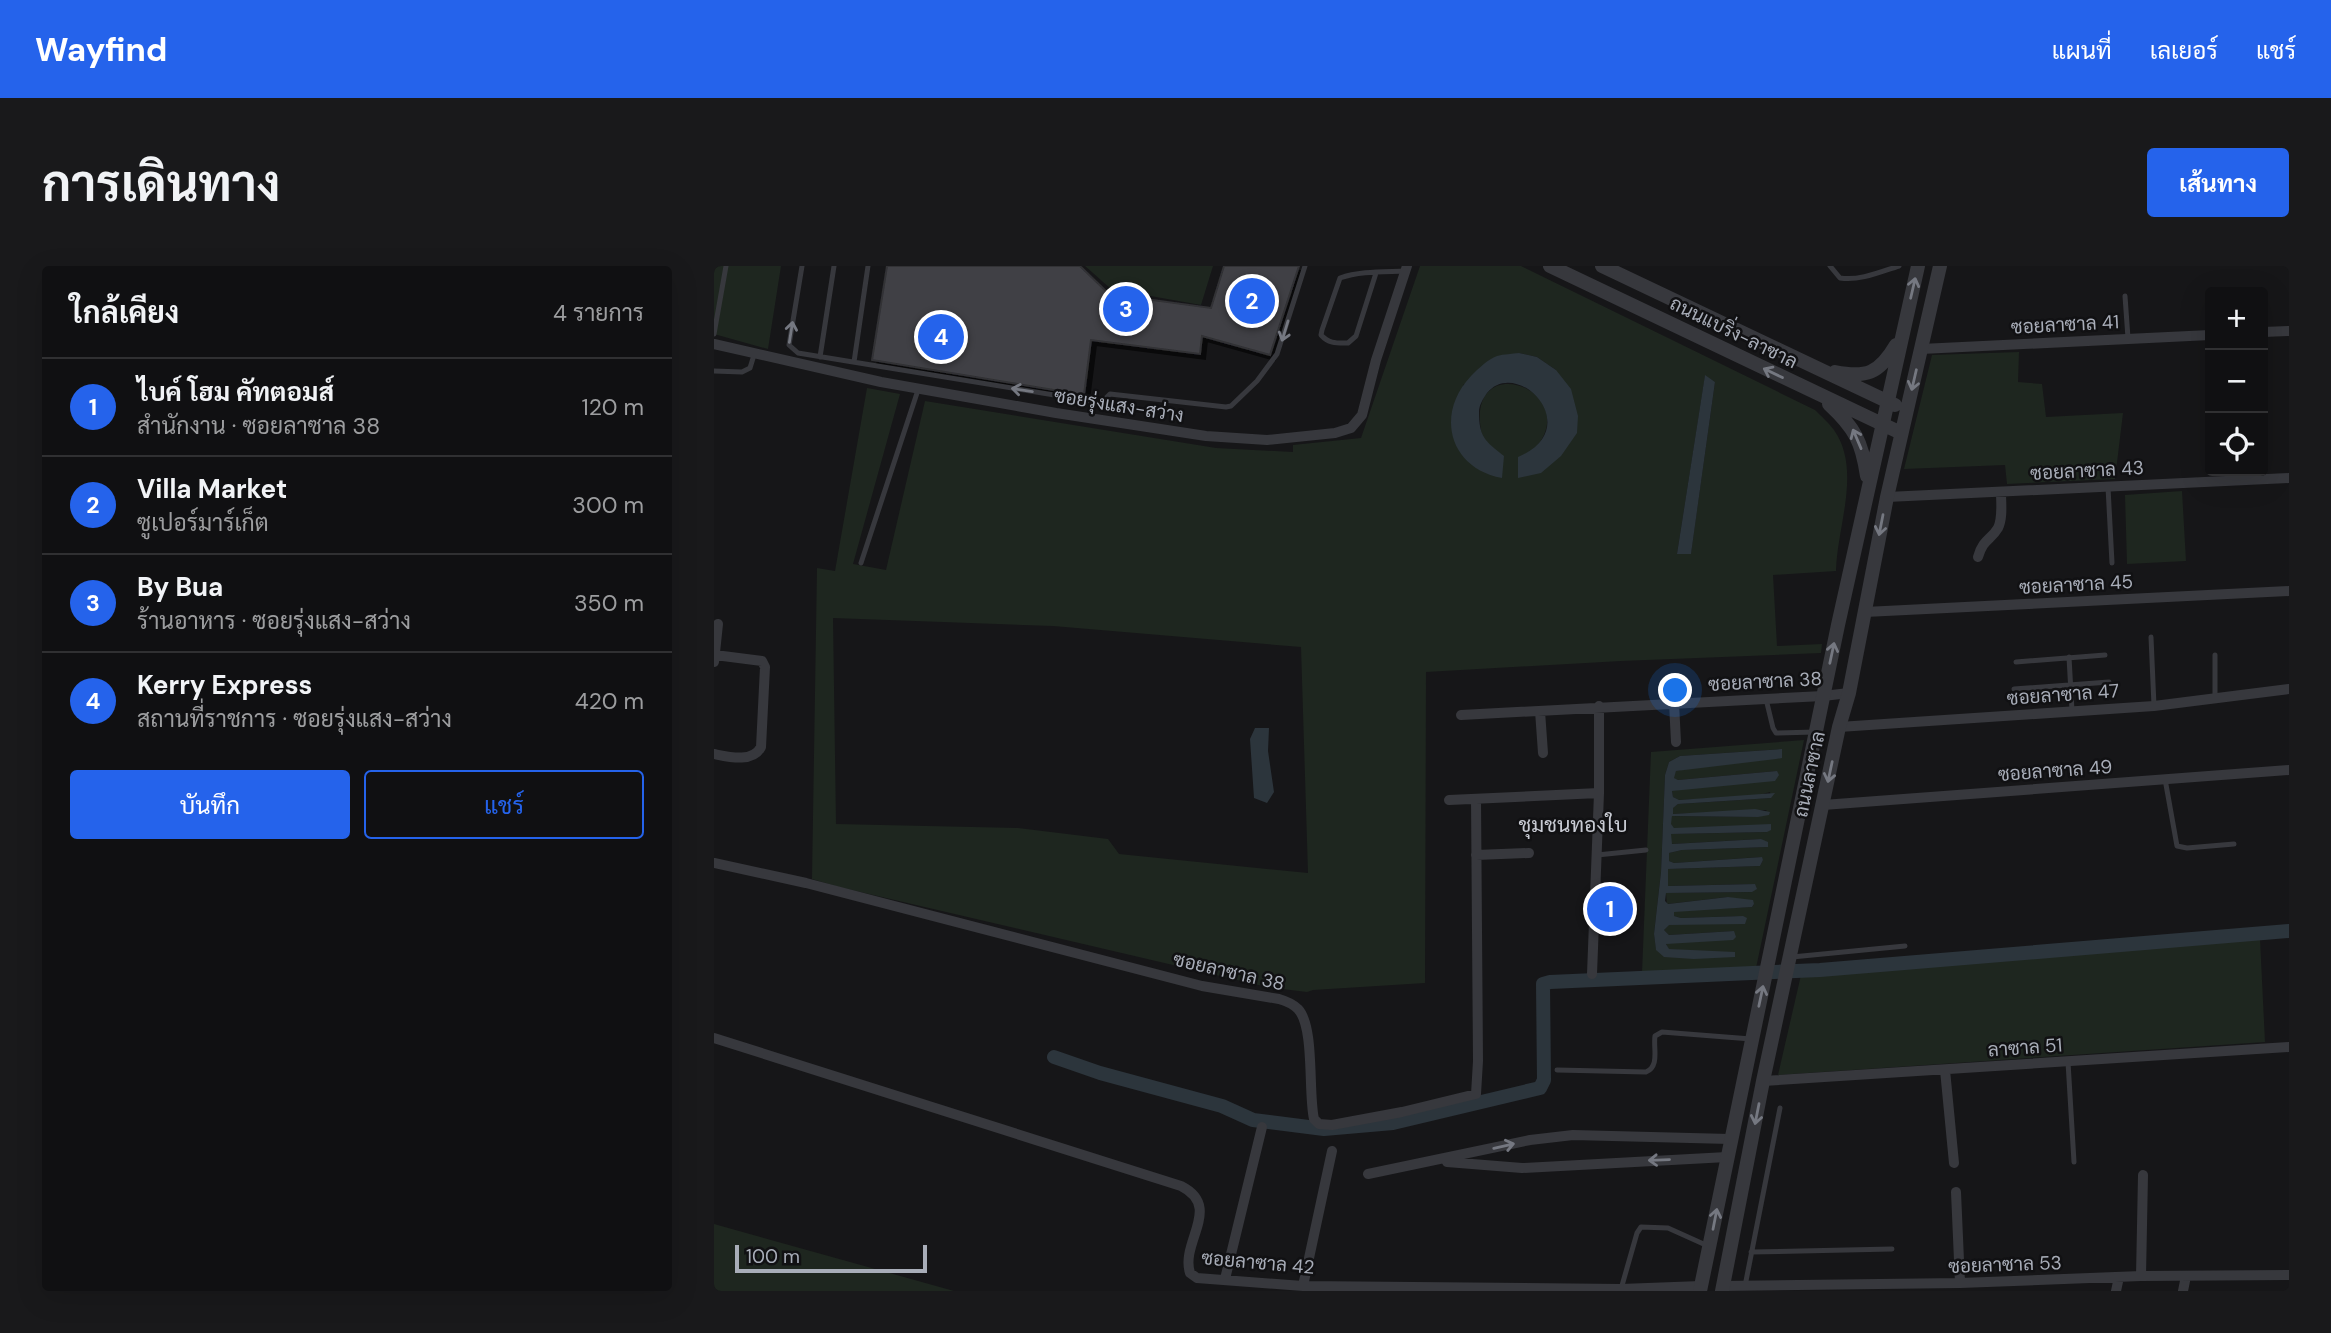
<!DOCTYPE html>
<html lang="th">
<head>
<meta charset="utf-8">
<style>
	:root { --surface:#101012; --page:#19191b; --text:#f1f3f6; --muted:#9c9d9f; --line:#303032; --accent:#2563eb }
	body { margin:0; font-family:"DM Sans",Sarabun,sans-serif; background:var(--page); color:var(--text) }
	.controls { position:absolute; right:21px; top:21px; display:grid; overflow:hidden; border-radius:7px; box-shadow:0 7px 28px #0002 }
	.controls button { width:63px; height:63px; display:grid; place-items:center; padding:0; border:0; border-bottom:2px solid var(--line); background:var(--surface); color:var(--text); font:35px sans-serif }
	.scale { position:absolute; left:21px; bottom:18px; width:192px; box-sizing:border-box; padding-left:7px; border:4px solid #a8adb8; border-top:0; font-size:19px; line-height:24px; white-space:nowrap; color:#a8adb8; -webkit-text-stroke:5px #111113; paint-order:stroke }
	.you { position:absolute; left:962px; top:425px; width:24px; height:24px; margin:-18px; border:5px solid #fff; border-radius:50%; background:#1a73e8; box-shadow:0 0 0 10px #1a73e833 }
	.badge { display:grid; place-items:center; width:46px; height:46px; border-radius:50%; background:var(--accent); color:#fff; font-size:23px; font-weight:700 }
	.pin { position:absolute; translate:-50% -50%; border:4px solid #fff; box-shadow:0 2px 7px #0006 }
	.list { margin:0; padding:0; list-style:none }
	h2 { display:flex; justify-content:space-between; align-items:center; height:91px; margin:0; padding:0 28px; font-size:30px }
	h2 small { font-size:23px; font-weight:400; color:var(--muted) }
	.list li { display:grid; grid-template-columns:46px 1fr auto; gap:21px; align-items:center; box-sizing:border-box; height:98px; padding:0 28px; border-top:2px solid var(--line) }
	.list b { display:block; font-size:26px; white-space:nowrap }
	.list p { margin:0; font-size:23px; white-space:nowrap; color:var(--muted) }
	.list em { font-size:23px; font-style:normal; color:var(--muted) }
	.actions { display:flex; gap:14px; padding:21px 28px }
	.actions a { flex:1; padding:16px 0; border:2px solid var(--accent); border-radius:7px; text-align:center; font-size:24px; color:var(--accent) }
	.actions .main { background:var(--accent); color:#fff }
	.icon { flex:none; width:38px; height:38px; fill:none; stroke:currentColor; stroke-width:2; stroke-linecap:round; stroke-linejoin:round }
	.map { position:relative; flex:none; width:1575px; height:1025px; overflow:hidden; border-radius:7px }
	header { display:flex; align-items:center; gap:42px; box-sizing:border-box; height:98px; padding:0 35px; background:var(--accent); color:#fff }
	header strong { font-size:33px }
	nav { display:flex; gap:38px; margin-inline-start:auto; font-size:24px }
	.intro { display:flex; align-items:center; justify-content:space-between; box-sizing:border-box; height:168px; padding:0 42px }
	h1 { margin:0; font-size:49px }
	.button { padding:18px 32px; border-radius:7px; background:var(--accent); color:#fff; font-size:24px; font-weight:700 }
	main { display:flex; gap:42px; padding:0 42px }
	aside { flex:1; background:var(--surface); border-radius:7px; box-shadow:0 7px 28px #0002 }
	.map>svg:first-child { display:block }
</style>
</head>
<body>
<header>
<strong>Wayfind</strong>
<nav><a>แผนที่</a><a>เลเยอร์</a><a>แชร์</a></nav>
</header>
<div class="intro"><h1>การเดินทาง</h1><a class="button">เส้นทาง</a></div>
<main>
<aside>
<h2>ใกล้เคียง<small>4 รายการ</small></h2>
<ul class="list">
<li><span class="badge">1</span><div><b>ไบค์ โฮม คัทตอมส์</b><p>สำนักงาน · ซอยลาซาล 38</p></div><em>120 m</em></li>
<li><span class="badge">2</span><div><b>Villa Market</b><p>ซูเปอร์มาร์เก็ต</p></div><em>300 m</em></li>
<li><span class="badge">3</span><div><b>By Bua</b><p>ร้านอาหาร · ซอยรุ่งแสง-สว่าง</p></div><em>350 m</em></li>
<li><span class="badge">4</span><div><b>Kerry Express</b><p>สถานที่ราชการ · ซอยรุ่งแสง-สว่าง</p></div><em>420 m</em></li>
</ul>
<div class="actions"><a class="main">บันทึก</a><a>แชร์</a></div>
</aside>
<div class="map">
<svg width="1575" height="1025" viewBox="0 0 1575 1025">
	<defs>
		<filter id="shadow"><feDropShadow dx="5" dy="5" stdDeviation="0" flood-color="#0009"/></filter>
	</defs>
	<rect width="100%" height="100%" fill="#161618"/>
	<path fill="#1e261f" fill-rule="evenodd" d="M0,0H67L54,83L0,68Z
		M371,0H499L487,39L397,23Z
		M706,0H807L1101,144C1107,150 1115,157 1120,164C1148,204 1123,260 1122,305L1059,309L1063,380L1108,378L1107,387L907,395L712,406L711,717L599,724L593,726L553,721L125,621L98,613L103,302L121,305L153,122L186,128L139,298L172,304L211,135L502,182L579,186V179L647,172ZM805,87L823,91L842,104L827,207L820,184C874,123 744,77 769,174L749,119ZM991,110L1001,116L977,287L963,288ZM119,352L339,360L587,381L594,607L405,588L394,573L304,562L122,558Z
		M1305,86L1304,116L1328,118L1332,151L1409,147L1401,213L1293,218L1291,199L1190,203L1218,89Z
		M1468,225L1472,295L1413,298L1411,229Z
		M1090,474L1042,702L928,707L937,486ZM1068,483L962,505L959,512L964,514L1063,505L958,525L959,531L964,534L1042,530L1056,526L1057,532L964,538L958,542L959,548L1053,544L1044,551L958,550L956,558L960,562L1053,566L957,568V578L1047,573L1053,581L968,584L955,587V595L960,597L1047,591L1049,594L1046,600L954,603L953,620L1040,618L1038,626L952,627L953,638L1014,631L1040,638L1038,641L960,645V650L967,652L1029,650L954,659L950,664L955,669L1020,665L952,677L954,683L965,684L942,683L940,668L947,606L951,509L955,496L966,490Z
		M1546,673L1551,776L1064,809L1087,709Z
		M0,958L240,1025H0Z"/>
	<path fill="#2c353c" d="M805,87L823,91L842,104L857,123L864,150L863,167L847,190L827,207L804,212V191C873,162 803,90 773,127C769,133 765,139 765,146C765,171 771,175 790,190L788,212C735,202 721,148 757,110C764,103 774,93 783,90C790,88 798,88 805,87Z
		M991,109L1001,116L977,288H963Z
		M541,462H555L554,485L560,526L553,537L540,532L536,473Z
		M1068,483V492L1062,493L962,505L960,512L964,514L1063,505L1065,509L1061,515L958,525L959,531L965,534L1061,527L1057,532L964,538L959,542V548L1041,543L1056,546L1055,549L1044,551L958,550L957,558L960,562L1057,558V564L1053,566L957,568L958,578L1047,573L1054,576V581L968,584L955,587V595L960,597L1048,591L1049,594L1046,600L954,603V620L1041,618L1043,623L1038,626L952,627L951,635L954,638L1014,631L1039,634L1040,638L1038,641L960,646V650L967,652L1029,650L1033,652L1031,658L955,659L950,664L955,669L1020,665L1022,671L1019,674L952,678L955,683L1021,686V691L980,693L950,691L942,684L940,668L947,606L951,509L955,496L966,490Z"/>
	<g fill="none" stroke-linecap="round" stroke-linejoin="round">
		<path stroke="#2c353c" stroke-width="14" d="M340,791L386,807L508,840L539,854L610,863L679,857L826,822L830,814L829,718L836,716L1106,704L1575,665"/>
	</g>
	<path fill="#404145" stroke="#303034" stroke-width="2" filter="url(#shadow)" d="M173,0H366L395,28L497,42L510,0H585L556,89L488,70L486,88L377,74L370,129L158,94Z"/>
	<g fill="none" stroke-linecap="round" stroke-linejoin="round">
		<path stroke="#37383d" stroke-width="5" d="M88,0L75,79L84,87L383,136L389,135L396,128L512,141L517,140L543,115L563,88L591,0
			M1116,0L1126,12C1146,15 1166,6 1185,0
			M662,7L642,70L634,77C623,77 615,78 607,69L608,64L626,12C646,5 670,6 691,5
			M1411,30L1414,72
			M0,68L12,0
			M106,91L120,0
			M140,96L154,0
			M0,105L28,106L36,102L40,89
			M1394,221L1398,297
			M147,297L204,124
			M1437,371L1440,440
			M1355,391L1358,445
			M1302,396L1391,389
			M1300,423L1395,416
			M1501,432V389
			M1052,433L1059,462L1062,467L1101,466
			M1451,513L1463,580L1473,582L1520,578
			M883,589L932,584
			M1078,691L1191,680
			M1354,796L1360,896
			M843,804L932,806C946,800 939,782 941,770L948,766L1037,773
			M1037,986L1178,983
			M1031,1020L1066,842
			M907,1023L923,967L927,961L954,962L994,980"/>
		<path stroke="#37383d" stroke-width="10" d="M1549,66L1575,65
			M0,78L167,116L342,147L492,170L553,174L621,167L637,162L648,149L662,94L693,0
			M1207,83L1496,69
			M1173,231L1575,212
			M1264,291C1269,273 1277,274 1284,262C1289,252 1287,237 1287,226
			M1151,346L1575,325
			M0,396L4,358
			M960,437L962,476
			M826,445L829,487
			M747,449L1109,430L1135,427
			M1125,461L1440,440L1575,423
			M0,488C15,491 39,497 47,481L51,401L48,395L1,389
			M735,534L885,527
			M1109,539L1575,504
			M762,589L815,587
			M0,597L92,617L488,720L565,733C572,735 579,738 584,743C601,761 594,827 600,853L605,858L618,859L688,846L762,828L764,795L762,533
			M878,708L885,527V440
			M0,772L467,920C509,941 466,976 476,1007L483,1012L589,1020L907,1023L987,1020
			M1231,804L1240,897
			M1049,815L1575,781
			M733,896L808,902L1013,891
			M654,908L816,874L859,869L1016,873
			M1242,926L1246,1017
			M1427,1010L1429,909
			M511,1013L548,861
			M589,1020L618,885
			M1009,1020L1246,1017L1427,1010L1575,1009
			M1402,1025L1405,1011
			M1469,1025L1472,1010"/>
		<path stroke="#37383d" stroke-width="14" d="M836,0L1187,167
			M888,0L1181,139
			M1121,106C1152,112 1165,108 1182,79
			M1115,138C1141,162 1148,176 1153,210
			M986,1025L1124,359L1204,0
			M1008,1025L1049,815L1125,461L1135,427L1173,231L1226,0"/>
	</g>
	<defs><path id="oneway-shaft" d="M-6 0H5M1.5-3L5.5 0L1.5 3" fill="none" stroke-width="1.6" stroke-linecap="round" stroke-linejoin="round" transform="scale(1.75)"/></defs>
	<g stroke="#757881">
		<use href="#oneway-shaft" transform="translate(1199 22) rotate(-77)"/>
		<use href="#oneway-shaft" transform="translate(571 65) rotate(107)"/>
		<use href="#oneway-shaft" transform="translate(77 66) rotate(-81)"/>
		<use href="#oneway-shaft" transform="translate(1059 107) rotate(-154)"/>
		<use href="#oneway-shaft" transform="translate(1200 114) rotate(103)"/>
		<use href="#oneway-shaft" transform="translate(308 124) rotate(-171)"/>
		<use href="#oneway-shaft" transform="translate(1143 173) rotate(-113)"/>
		<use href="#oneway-shaft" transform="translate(1167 259) rotate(101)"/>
		<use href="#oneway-shaft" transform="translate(1118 387) rotate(-78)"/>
		<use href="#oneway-shaft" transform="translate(1116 506) rotate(102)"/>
		<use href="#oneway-shaft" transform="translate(1047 730) rotate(-78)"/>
		<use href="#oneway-shaft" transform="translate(1043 848) rotate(101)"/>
		<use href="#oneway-shaft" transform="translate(790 880) rotate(-13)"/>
		<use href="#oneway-shaft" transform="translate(945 894) rotate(178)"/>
		<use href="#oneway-shaft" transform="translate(1001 953) rotate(-79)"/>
	</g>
	<g text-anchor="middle" stroke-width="5" stroke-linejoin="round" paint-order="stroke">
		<g font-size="19" fill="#a8adb8" stroke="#111113">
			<text transform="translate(1351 58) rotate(-3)" y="7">ซอยลาซาล 41</text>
			<text transform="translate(1020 66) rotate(26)" y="7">ถนนแบริ่ง-ลาซาล</text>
			<text transform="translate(405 139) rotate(9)" y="7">ซอยรุ่งแสง-สว่าง</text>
			<text transform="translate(1373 204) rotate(-3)" y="7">ซอยลาซาล 43</text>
			<text transform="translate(1362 318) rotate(-3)" y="7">ซอยลาซาล 45</text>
			<text transform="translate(1051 415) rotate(-3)" y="7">ซอยลาซาล 38</text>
			<text transform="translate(1349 428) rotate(-4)" y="7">ซอยลาซาล 47</text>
			<text transform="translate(1341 504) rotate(-4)" y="7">ซอยลาซาล 49</text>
			<text transform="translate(1095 508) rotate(-78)" y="7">ถนนลาซาล</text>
			<text transform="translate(515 705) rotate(13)" y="7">ซอยลาซาล 38</text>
			<text transform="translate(1311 781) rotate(-4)" y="7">ลาซาล 51</text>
			<text transform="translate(544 996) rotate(5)" y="7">ซอยลาซาล 42</text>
			<text transform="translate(1291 998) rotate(-2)" y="7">ซอยลาซาล 53</text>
		</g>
		<g font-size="21" fill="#c9ccd4" stroke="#111113">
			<text x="859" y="566">ชุมชนทองใบ</text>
		</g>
	</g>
</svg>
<div class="controls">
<button>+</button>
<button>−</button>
<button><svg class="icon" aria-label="locate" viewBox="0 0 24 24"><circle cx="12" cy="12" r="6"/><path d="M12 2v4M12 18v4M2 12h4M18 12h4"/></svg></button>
</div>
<div class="scale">100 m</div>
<div class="you"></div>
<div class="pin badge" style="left:896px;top:643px">1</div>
<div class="pin badge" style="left:538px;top:35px">2</div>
<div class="pin badge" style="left:412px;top:43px">3</div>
<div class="pin badge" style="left:227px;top:71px">4</div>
</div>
</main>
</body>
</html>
